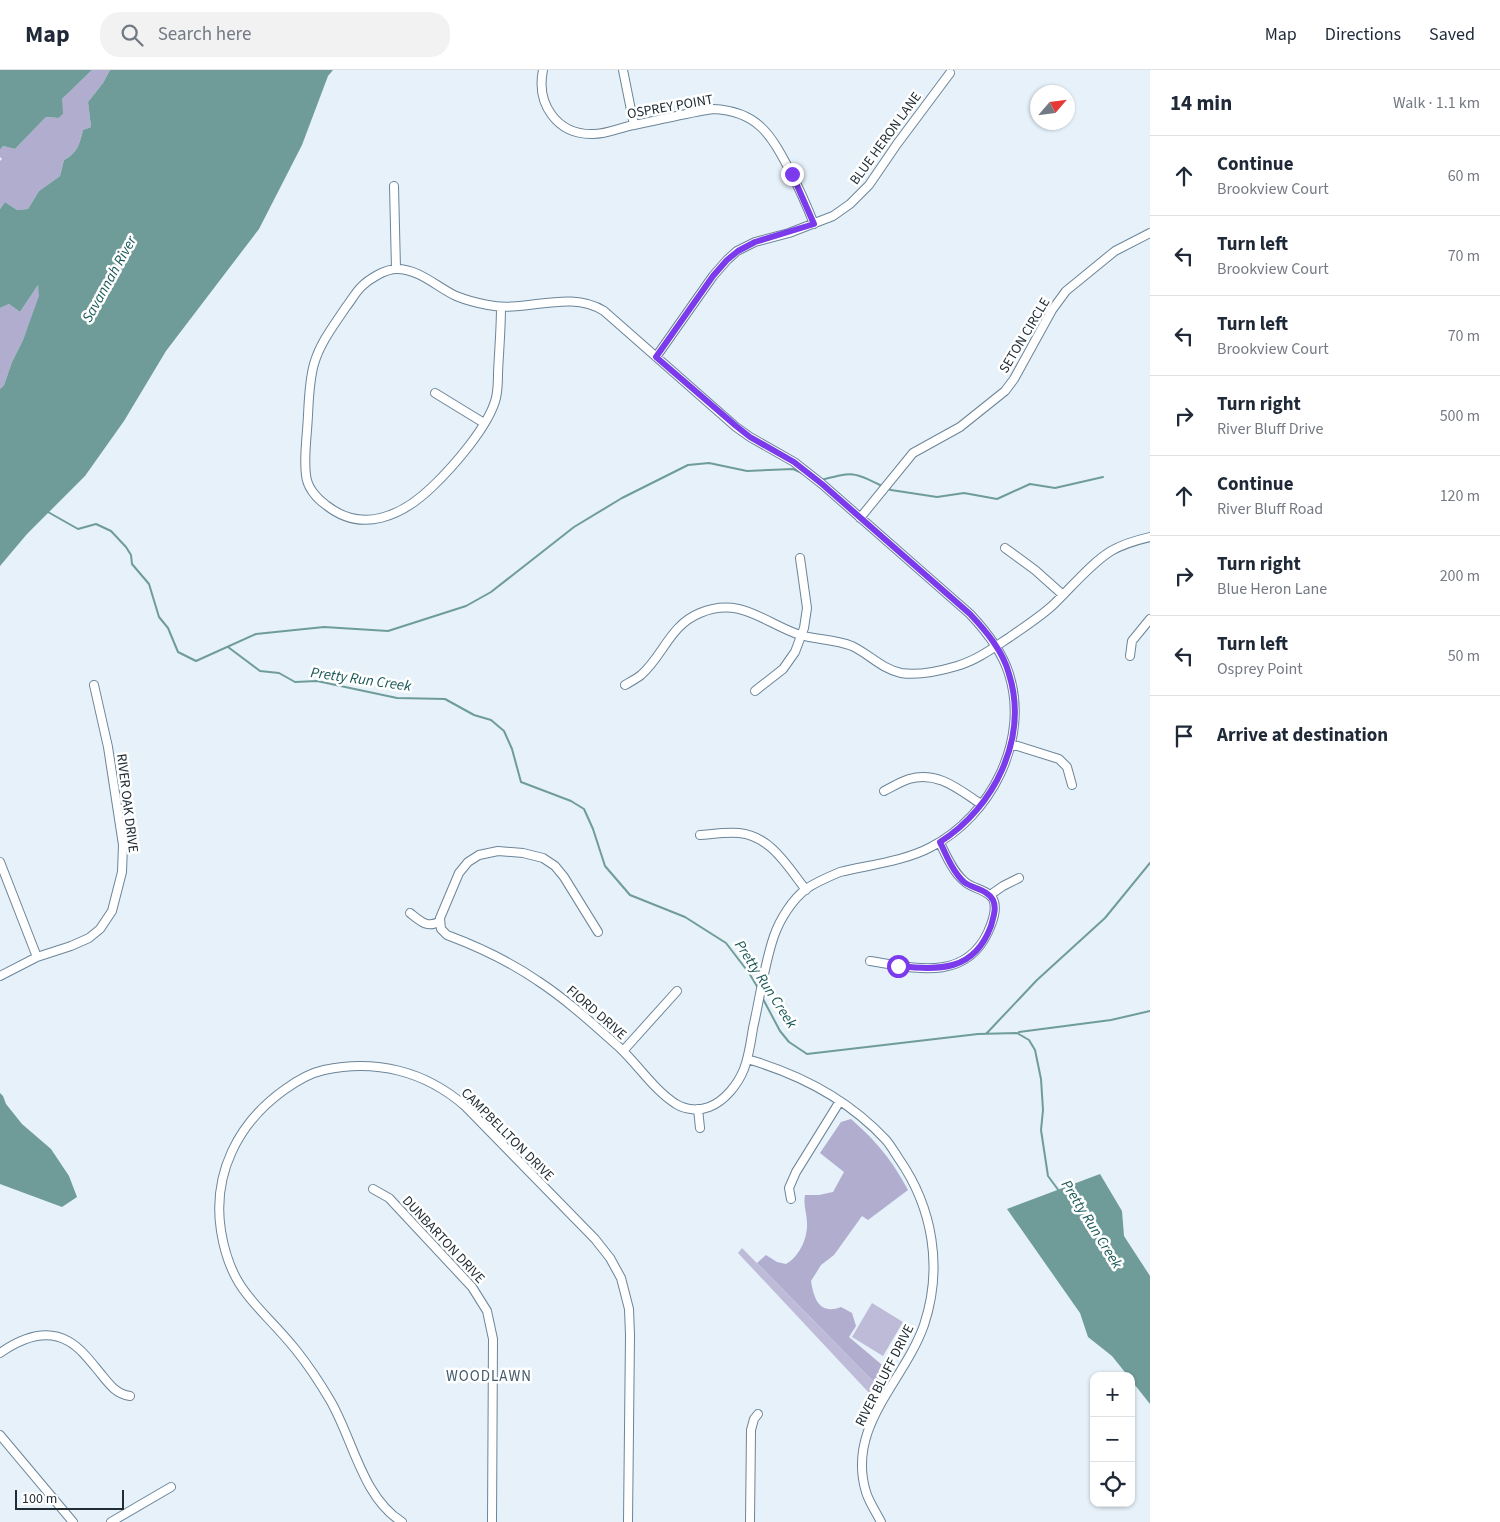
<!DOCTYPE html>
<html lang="en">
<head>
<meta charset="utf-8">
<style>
	:root { --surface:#fff; --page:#f2f2f3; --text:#1f2937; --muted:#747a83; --line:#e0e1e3 }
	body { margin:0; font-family:"Source Sans 3",sans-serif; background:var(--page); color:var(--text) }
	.controls { position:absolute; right:15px; bottom:15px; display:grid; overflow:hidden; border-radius:10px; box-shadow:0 1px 4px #0004 }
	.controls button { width:45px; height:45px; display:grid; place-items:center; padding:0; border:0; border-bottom:1px solid var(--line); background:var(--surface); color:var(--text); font:25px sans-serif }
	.compass { position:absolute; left:1030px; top:15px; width:45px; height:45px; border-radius:50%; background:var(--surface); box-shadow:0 1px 4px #0004; rotate:62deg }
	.scale { position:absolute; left:15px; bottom:12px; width:109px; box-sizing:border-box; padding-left:5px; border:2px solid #212c34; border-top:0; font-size:14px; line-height:18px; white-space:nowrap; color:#212c34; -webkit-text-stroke:4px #fff; paint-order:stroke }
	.stop { position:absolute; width:15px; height:15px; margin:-11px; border:4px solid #7c3aed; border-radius:50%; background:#fff }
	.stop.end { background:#7c3aed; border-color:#fff; box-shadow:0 1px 5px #0008 }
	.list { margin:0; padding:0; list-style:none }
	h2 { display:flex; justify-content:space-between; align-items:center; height:65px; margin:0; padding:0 20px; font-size:21px }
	h2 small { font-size:16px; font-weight:400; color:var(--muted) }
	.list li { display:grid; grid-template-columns:32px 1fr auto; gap:15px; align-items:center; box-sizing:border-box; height:80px; padding:0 20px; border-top:1px solid var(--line) }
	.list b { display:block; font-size:19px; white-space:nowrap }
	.list p { margin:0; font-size:16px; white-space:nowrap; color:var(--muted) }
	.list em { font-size:16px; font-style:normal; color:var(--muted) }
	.icon { flex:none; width:28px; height:28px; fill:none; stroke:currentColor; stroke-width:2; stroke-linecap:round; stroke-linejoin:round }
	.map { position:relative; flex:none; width:1150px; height:1452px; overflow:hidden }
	header { display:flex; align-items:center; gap:30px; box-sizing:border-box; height:70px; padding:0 25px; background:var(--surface); border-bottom:1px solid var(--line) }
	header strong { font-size:24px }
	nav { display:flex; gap:28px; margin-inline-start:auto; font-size:18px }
	.search { width:350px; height:45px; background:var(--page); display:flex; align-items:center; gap:12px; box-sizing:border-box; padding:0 18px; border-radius:20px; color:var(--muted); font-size:19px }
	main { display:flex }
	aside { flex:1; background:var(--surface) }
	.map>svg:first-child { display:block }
</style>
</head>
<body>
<header>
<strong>Map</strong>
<div class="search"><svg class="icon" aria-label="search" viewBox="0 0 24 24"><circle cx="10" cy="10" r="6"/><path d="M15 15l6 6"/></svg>Search here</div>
<nav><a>Map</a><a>Directions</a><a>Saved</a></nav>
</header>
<main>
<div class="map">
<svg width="1150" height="1452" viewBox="0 0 1150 1452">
	<rect width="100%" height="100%" fill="#e6f1fa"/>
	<path fill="#bebbd8" d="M742,1178L878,1316L871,1325L738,1183Z
		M872,1233L903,1252L883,1286L852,1267Z"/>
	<path fill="#b0adcf" d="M92,0H110L103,13L88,32L91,57L83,60C80,73 77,84 64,90L60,106L39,121L28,139L17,140L5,132L0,139V91L2,89L0,87V80L3,76L15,79L46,47L58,48L62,29Z
		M38,215L40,226L23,270L12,292L4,315L0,319V238L9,234L20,242Z
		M851,1049C877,1072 892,1090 908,1120L868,1150L862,1146L834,1185L821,1195L811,1211C814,1230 820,1245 841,1237L852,1243L856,1256L849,1267L888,1300L877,1315L757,1193L766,1185L777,1192L786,1194C799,1187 808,1168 807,1153C807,1143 803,1136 805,1125H819L833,1122L844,1102L820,1083L841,1052Z"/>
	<path fill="#6f9c99" d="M0,0H92L62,29L63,44L58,48L46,47L15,79L3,76L0,80Z
		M110,0H333L328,6L302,75L259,159L166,281L124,351L85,406L27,464L0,496V319L4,315L12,292L23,270L39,226L38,215L20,242L9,234L0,238V139L5,132L17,140L28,139L39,121L60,106L64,90C77,84 80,73 83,60L91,57L88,32L103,13Z
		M0,1023L3,1026L6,1034L22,1054L51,1079L69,1106L77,1127L62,1137L0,1114Z
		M1100,1104L1122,1141L1124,1166L1150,1206V1334L1131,1310V1306H1128L1112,1286L1088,1267L1080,1243L1007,1139Z"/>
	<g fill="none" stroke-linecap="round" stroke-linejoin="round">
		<path stroke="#6f9c99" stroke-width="2" d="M821,410C852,402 853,401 882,416
			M887,418L891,420L937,427L964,423L997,429L1030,414L1055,418L1103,407
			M48,442L78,459L96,454L111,461L126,477L131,485L132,494L149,514L159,547L168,558L178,582L196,591L256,564L324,557L388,561L466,536L491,522L574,457L622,428L688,395L709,393L747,401L793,399L802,403
			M228,577L260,601L279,603L295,612L317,611L397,628L445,629L474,645L491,650L504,661L512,679L521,712L571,731L584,739L593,759L605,796L630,825L685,847L726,873L749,903L758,918
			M762,927L780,961L789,972L807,984L978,964L1017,963L1029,970L1035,980L1041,1009L1043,1040L1041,1060L1048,1106L1059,1121
			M1019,962L1111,950L1150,941
			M986,964L1037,910L1105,848L1150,793"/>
		<g stroke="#6b8599" stroke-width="10">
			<path id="minor" d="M543,0C536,34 557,65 593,64C608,64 621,57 634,55C660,50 686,43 713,39C758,41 771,65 790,101C799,118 807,136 814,154
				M623,0L634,55
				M394,116L396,199
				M501,237C501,259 499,281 498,303C498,311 498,319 496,328C489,356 453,397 432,417C402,446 362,464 326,435C316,428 307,417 306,405C304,390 306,374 307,360C309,338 308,315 314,294C320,273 334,255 346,237C351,231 355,223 361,217C369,209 385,199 397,199C419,199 437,217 456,226C466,230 477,233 488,235C526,243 569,219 604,241L736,357L750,367L794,392L822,414L970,544C986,561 1002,581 1009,604C1030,670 991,746 931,777C905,791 869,795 840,802C828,807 816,812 806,819C792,830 780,849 774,866C764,895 760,928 753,958C751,971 749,986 744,999C738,1014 725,1031 709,1037C699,1041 686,1040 676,1034C654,1020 639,996 620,978C593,954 567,930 538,911C509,891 479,877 447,865L441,859L440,848L459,803L468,792L479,785L498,781L523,783L543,788L555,796L564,807L598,862
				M656,287L713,206L727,190L737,181L755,172L789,163L833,146L850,134L869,115L897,74L950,3
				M435,323L484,353
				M860,448L913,383L960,357L1005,321L1014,309L1052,240L1066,221L1115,181L1150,163
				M1005,478L1035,500L1063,525
				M1130,586L1132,571L1150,549
				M625,615C630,612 636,609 641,605C663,586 670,555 700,543C741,526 764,553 800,565C817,570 835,569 852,576C869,584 882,599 901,603C919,606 940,601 957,596C977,590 993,578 1010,567C1024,557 1040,547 1053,535C1071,518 1090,494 1111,481C1123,474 1137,470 1150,467
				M755,621L783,599L795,582L804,558L807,538L800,488
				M1011,674L1059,689L1067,697L1072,715
				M884,721C892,717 900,712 909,709C938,701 958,719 981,734
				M700,765C713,764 727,762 739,763C771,766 788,797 806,820
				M0,792L37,887
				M990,825L1003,816L1019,808
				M410,843C420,851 428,859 440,851
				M870,891C914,898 965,912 988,862C992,853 998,839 993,829C987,819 972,819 964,811C953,802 946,785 940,773
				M0,906L37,887L71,876L89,868L100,859L112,841L122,802L123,775L108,677L94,615
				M623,981L677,921
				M747,989C799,1004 849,1030 886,1070C891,1076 895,1083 899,1089C933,1138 943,1198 924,1255C904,1312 846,1356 866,1422C869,1432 876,1442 881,1452
				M698,1039L700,1058
				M373,1119L389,1128L472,1217L487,1241L493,1269L492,1452
				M791,1129L789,1118L796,1102L840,1031
				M0,1283C20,1269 45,1258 68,1271C81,1278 91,1292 101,1304C109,1314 116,1324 130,1326
				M0,1365L73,1452
				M111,1452L171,1417
				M402,1452C362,1427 353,1369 330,1330C320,1313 308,1295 296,1280C260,1235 231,1223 221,1161C212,1104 238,1053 284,1020C295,1012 310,1003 324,1000C376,989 425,1001 465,1036L595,1169L610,1188L621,1208L629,1239L630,1265L628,1452
				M750,1452L751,1360L754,1349L758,1344"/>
		</g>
		<use href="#minor" stroke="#fff" stroke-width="8"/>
	</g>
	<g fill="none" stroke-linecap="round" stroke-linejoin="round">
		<path stroke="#7c3aed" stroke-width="6" d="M792,104L814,154L755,172L738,181L727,190L713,206L656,287L736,356L750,367L794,392L822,414L970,544C986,561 1003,581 1009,604C1029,668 994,738 940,772C946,785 953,802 964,812C973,819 987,819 993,830C997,838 993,848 991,856C974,902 939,900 898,896"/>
	</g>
	<g text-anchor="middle" stroke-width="5" stroke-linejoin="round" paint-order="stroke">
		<g font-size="14" fill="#212c34" stroke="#fff">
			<text transform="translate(670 36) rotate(-10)" y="5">OSPREY POINT</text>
			<text transform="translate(885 68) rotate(-54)" y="5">BLUE HERON LANE</text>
			<text transform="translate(1024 265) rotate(-59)" y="5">SETON CIRCLE</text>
			<text transform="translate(128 733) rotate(83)" y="5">RIVER OAK DRIVE</text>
			<text transform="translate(597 942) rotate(41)" y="5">FIORD DRIVE</text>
			<text transform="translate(508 1064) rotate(45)" y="5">CAMPBELLTON DRIVE</text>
			<text transform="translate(444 1169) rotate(47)" y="5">DUNBARTON DRIVE</text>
			<text transform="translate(884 1305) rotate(-63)" y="5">RIVER BLUFF DRIVE</text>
		</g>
		<g font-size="15" font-style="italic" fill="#175755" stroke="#fff">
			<text transform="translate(109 209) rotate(-61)" y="5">Savannah River</text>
			<text transform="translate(361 609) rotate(8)" y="5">Pretty Run Creek</text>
			<text transform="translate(766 914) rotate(57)" y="5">Pretty Run Creek</text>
			<text transform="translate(1092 1154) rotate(58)" y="5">Pretty Run Creek</text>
		</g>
		<g font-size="15" letter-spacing="1" fill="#425b6d" stroke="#fff">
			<text x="489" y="1311">WOODLAWN</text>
		</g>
	</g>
</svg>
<div class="controls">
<button>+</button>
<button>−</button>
<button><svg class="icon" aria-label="locate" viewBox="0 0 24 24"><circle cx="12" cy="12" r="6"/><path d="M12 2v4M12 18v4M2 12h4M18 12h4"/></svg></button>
</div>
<svg class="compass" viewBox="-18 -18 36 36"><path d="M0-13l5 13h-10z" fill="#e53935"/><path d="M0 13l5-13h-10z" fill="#747a83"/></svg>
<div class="scale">100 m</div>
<div class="stop" style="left:898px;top:896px"></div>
<div class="stop end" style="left:792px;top:104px"></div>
</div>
<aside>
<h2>14 min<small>Walk · 1.1 km</small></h2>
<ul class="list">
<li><svg class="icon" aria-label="ahead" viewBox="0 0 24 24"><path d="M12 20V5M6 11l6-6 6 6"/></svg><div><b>Continue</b><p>Brookview Court</p></div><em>60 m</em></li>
<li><svg class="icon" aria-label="left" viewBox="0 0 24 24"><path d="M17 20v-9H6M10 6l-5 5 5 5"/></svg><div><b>Turn left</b><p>Brookview Court</p></div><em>70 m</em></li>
<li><svg class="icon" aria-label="left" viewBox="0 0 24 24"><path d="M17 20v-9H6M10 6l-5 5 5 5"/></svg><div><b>Turn left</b><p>Brookview Court</p></div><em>70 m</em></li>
<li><svg class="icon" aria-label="right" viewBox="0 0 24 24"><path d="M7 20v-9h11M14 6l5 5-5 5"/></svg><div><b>Turn right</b><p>River Bluff Drive</p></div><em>500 m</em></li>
<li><svg class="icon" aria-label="ahead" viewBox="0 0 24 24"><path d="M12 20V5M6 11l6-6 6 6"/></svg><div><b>Continue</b><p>River Bluff Road</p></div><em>120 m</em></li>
<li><svg class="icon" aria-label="right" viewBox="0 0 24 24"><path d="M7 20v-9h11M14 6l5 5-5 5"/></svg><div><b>Turn right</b><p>Blue Heron Lane</p></div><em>200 m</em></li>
<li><svg class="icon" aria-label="left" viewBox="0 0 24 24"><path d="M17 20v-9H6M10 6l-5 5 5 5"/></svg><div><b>Turn left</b><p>Osprey Point</p></div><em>50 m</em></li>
<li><svg class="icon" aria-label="arrive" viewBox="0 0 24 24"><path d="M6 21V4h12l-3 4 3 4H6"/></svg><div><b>Arrive at destination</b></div></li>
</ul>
</aside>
</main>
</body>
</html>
